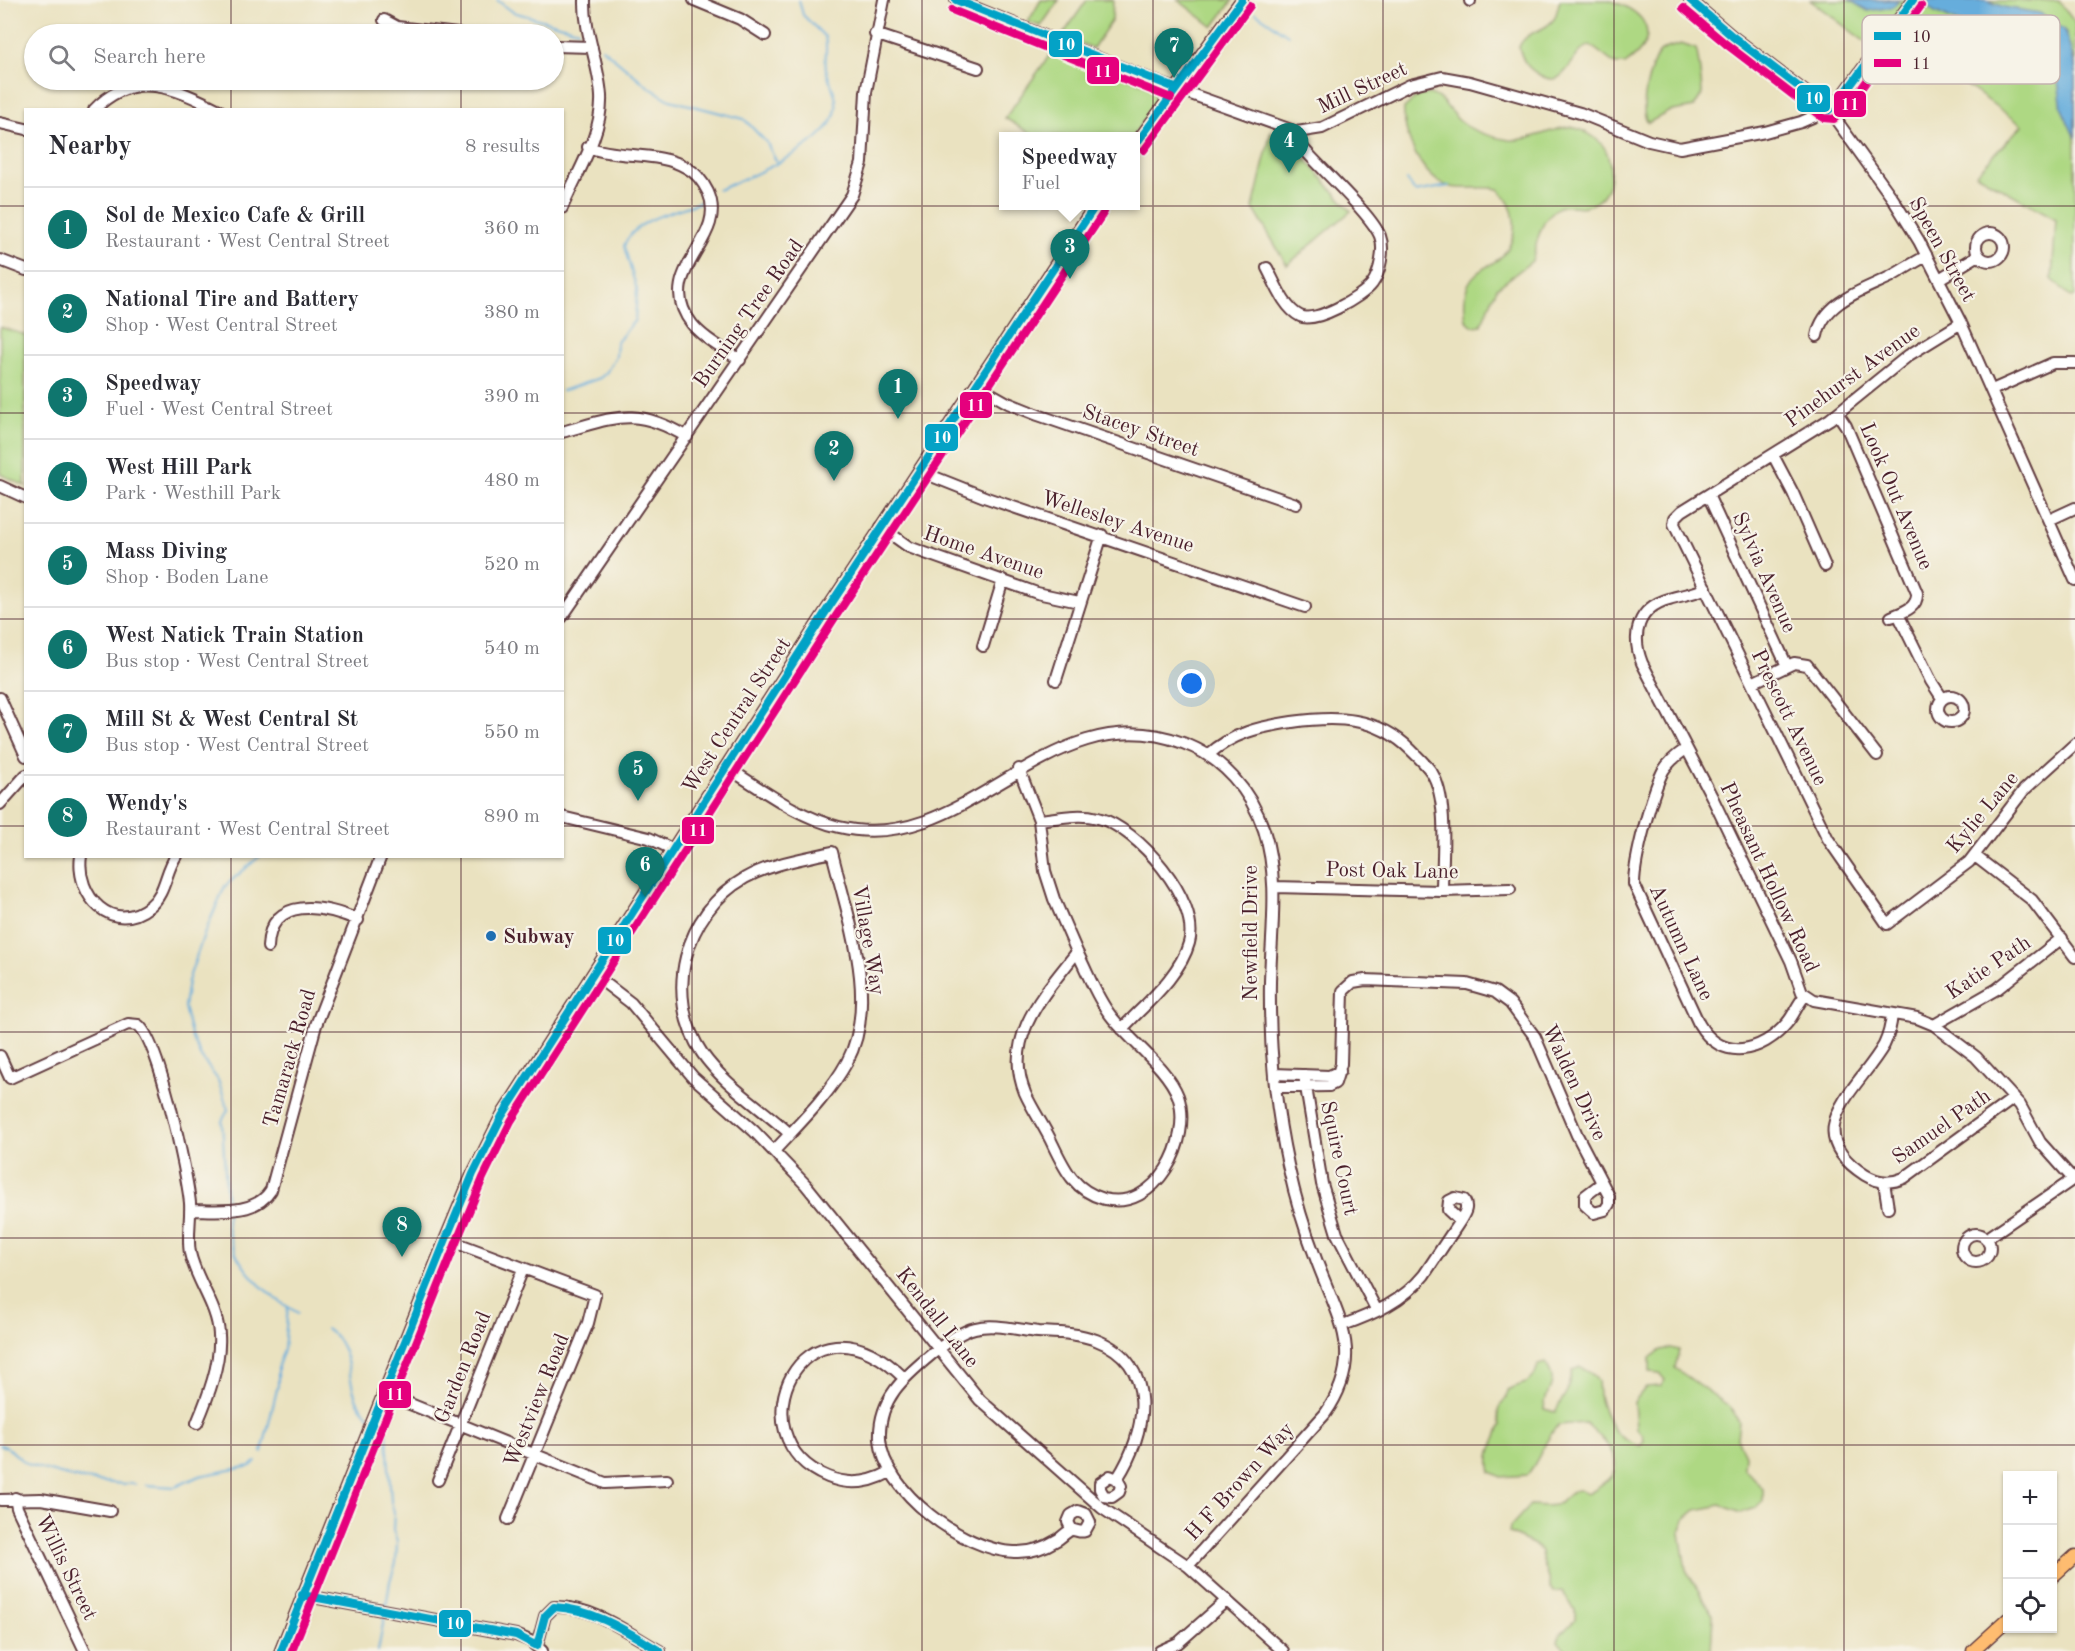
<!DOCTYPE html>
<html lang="en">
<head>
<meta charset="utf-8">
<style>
	:root { --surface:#fff; --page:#f7f7f7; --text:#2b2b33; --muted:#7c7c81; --line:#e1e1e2; --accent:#0f766e }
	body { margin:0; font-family:"Old Standard TT",serif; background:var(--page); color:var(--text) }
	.controls { position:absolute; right:18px; bottom:18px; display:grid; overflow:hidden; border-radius:0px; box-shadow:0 2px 4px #0004 }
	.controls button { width:54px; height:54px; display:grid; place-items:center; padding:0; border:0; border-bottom:2px solid var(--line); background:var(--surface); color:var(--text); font:30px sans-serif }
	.you { position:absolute; left:1192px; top:684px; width:21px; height:21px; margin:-15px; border:4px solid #fff; border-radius:50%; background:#1a73e8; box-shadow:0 0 0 9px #1a73e833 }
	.badge { display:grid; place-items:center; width:39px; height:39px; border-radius:50%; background:var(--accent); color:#fff; font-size:20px; font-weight:700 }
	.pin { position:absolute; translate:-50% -50px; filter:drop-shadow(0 2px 3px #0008) }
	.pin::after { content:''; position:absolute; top:32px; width:21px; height:18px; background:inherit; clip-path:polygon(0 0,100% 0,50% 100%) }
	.popup { position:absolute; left:999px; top:132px; width:141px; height:78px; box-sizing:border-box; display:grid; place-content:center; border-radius:0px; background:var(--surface); filter:drop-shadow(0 2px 4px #0005); font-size:20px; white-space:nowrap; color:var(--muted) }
	.popup b { font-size:22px; color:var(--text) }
	.popup::after { content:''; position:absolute; left:50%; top:100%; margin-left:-12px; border:12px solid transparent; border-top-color:var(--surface) }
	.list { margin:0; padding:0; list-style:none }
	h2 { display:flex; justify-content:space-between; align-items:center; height:78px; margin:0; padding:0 24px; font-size:26px }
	h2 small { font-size:20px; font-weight:400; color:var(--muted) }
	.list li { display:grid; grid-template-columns:39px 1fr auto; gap:18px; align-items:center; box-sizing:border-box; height:84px; padding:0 24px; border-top:2px solid var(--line) }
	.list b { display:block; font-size:22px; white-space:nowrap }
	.list p { margin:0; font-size:20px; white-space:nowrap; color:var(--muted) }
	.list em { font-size:20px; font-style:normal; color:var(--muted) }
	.icon { flex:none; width:33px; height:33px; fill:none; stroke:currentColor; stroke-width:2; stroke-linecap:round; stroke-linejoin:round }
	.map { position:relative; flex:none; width:2075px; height:1651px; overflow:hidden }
	.search { position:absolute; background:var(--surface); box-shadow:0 2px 4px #0004; left:24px; top:24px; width:540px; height:66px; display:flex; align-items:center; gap:15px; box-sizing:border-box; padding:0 21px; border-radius:33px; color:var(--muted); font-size:22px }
	.panel { position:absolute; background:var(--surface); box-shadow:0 2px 4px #0004; left:24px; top:108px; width:540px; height:750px; border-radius:0px }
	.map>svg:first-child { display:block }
</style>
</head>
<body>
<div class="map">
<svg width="2075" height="1651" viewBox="0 0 2075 1651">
	<rect width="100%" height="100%" fill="#f7f3e8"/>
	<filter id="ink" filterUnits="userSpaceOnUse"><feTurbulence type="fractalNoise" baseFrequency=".0167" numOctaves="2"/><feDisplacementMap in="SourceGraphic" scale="12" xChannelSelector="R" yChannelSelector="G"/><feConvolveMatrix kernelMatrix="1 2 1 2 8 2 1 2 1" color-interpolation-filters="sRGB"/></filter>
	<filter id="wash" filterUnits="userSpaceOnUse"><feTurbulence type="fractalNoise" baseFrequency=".008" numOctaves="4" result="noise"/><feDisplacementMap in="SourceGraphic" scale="24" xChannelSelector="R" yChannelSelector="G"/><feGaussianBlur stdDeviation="1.35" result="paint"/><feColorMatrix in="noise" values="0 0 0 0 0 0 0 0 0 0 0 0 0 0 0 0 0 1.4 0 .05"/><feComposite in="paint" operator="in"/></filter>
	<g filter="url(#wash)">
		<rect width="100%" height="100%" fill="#eae2c0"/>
		<path fill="#aed883" stroke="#7c7c57" stroke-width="1.5" d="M1041,0H1059L1041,26L1028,22Z
			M1087,0H1113L1112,20L1093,48L1062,36Z
			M1178,0H1233L1213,27Z
			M1560,0C1574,0 1594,0 1608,0C1646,11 1664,37 1625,64H1615L1590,45C1569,53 1567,93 1538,74C1526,67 1522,59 1519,47C1526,30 1544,33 1554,19C1557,14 1558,6 1560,0Z
			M1810,0L2059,1L2075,23V296L2071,297L2052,279L2056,219L1976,174L2022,125L1887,28L1872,47Z
			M1681,44L1696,49C1698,53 1702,87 1702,94L1694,107L1668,112L1648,123C1638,111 1650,63 1660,52C1665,47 1674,47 1681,44Z
			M1054,49L1154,88L1156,101L1133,136H1034L1005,118Z
			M1429,94C1444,97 1450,114 1462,123C1474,132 1495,138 1509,140C1531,142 1559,125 1571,127C1584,129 1603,141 1607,153C1614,172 1611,199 1587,206C1577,209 1566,202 1556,209C1539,222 1537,243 1532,261L1497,288L1481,325L1473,326L1466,320C1464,307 1463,294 1469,283C1476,269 1492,266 1502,256C1521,235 1517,207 1498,189C1482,186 1466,190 1451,187C1422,180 1402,134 1404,108L1418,96Z
			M1271,132L1287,138L1351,211L1287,265L1253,208Z
			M0,327L25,335V486L0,474Z
			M1671,1348L1679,1350L1675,1368L1729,1406L1739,1422L1737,1438L1745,1455L1744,1468L1763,1489V1501L1756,1508L1741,1513L1721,1505L1696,1510L1684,1520L1680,1533L1686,1570L1713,1615L1711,1651H1568L1558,1642L1560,1635L1575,1620V1610L1562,1591L1554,1592L1550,1587C1551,1576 1542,1566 1541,1551L1533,1544L1509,1533L1510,1527L1530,1505C1538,1505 1548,1507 1555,1505C1569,1500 1571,1483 1588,1493C1595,1489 1607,1481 1611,1476C1626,1458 1597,1433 1586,1423L1558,1425C1544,1440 1540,1460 1527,1475L1501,1477L1491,1472C1486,1452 1496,1443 1501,1425C1497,1414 1496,1407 1506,1399L1507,1390C1524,1381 1532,1388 1538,1365L1545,1363C1561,1384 1545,1388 1544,1409L1555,1412L1567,1391L1572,1371L1579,1367C1609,1381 1593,1382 1601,1403C1608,1424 1618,1440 1640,1446L1644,1441L1643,1435L1636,1428L1634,1402L1646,1387L1661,1386L1665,1380L1659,1373L1650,1372V1358L1661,1350Z"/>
		<path fill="#66addc" stroke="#586684" stroke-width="1.5" d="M1849,0H1899L1893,7L1868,11Z
			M1925,0H1986L2004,7L2040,13L2065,30L2075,65V138L2062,109L2054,53L2038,32L2032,30L2004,31L1973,28L1935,12L1928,7Z"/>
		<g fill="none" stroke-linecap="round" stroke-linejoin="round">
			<path stroke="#66addc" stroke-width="2" d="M497,0L513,12L578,30
				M1256,13L1288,35
				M602,48L650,88L670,100L744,119L767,143L777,163
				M1407,180L1415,192L1449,186
				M718,190C747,178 833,144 836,109C838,95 829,82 826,69C824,59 828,48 825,37L803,15L799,0
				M562,391L600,378L606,373L616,356L617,342L635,320L637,290L624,246C634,218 675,212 700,202
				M227,1207L222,1121L228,1110L218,1080L201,1057L192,1038L184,1007L188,981L203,937L225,886L260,856
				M227,1213C224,1256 262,1293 298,1313
				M326,1329C359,1349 341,1397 371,1417
				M378,1421L387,1434L391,1502L394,1512L393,1530L397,1542L396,1563L390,1581L386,1607
				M0,1445C13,1447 18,1461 30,1465C62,1476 100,1484 135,1484
				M262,1452L278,1385V1366L284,1349L288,1307
				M146,1485L175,1487L199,1476L251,1466L256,1462
				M378,1651L385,1613"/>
		</g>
	</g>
	<g filter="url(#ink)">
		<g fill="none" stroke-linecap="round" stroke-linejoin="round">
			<g stroke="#623c41" stroke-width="14">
				<path id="minor" d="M694,0L740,19L765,35
					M956,0L1160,83L1297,132L1322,128L1410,85L1442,77L1470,82L1580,113L1649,141L1680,148L1765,132L1801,122L1829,110L1842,97L1913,0
					M1470,0V1
					M1690,0L1732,36L1829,110L1893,199L1919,241L1961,323L2075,580
					M384,20L397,27L458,34
					M875,34L978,68
					M554,46L592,47
					M94,110C133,68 176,88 219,110
					M0,123L26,129
					M588,147C619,159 659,151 687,168C697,173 703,182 708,192C730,241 651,271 692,324C704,339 724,349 740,360
					M562,208C576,174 603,134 601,96C599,63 584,33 585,0
					M1976 247a14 14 0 1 1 28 0a14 14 0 1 1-28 0Z
					M0,260L26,270
					M1267,268C1275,283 1284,308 1300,316C1315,324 1362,297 1372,284C1380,273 1385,249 1380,236C1371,214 1320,168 1302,147L1297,132
					M1939,279L1979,255
					M1961,323L1909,355L1830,419L1682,511L1675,518L1674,524L1828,839L1887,924L1969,862L2024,790L2075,744
					M1817,336C1823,302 1863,290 1890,277C1903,270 1914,262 1927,256
					M976,385L1008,403L1038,415L1296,504
					M1992,390L2053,363H2075
					M1838,414L1846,426L1917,593C1918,608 1903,612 1891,617
					M562,432C617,417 635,406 687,437
					M1773,455L1793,493L1825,566
					M919,471L987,498L1305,607
					M0,486L26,498
					M1708,495L1787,666
					M2049,520L2075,508
					M881,527L909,547L925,553L1037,593L1079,602
					M1706,588C1694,594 1681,595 1669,599C1637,608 1631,635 1642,663L1711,795L1791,961L1802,992L1814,1000L1917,1018L1934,1025L1976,1057L2020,1105L2040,1142L2073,1179
					M1898,614L1931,681L1942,698
					M562,617L852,195L862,163L866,92L884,0
					M983,646L1003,580
					M1056,680L1102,535
					M1752,683L1794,663L1807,665L1877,755
					M1938 709a13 13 0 1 1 26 0a13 13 0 1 1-26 0Z
					M0,698L26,756
					M1686,749C1677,755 1669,761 1663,771C1652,793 1634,859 1634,884L1699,1024C1721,1062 1762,1053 1787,1023C1795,1014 1797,1004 1805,996
					M1208,755C1233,733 1259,727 1292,722C1336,716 1377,716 1411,750C1418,757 1427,765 1432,773C1449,801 1442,859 1442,891
					M726,767C762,789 797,817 839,827C969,858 1048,692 1183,743C1222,757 1251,791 1264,830C1280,881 1271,931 1270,982C1269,1044 1275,1105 1288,1165C1295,1197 1304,1228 1316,1259C1337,1317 1367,1354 1325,1414L1188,1566
					M1019,769L1039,820L1045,871L1054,899L1077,952
					M0,804L26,775
					M562,817L649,838L672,849
					M1039,820C1058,818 1079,813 1098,818C1137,827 1201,901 1189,943C1180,976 1144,1005 1122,1029
					M81,856C75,896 113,936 150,906C166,893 165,872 176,856
					M1975,856L2032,900L2075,957
					M1274,887L1442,891L1510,889
					M268,947C270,894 325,906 358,920
					M1077,952C1088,973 1096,997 1111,1016C1130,1041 1167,1067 1178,1096C1193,1140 1156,1212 1104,1199C1075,1191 1065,1170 1053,1145C1045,1127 1033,1111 1025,1093C1002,1037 1045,993 1077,952Z
					M593,974L631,1003L693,1077L754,1131L806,1185L980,1400L1102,1508L1188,1566L1283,1651
					M1892,1014C1891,1025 1889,1035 1884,1045C1858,1090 1796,1131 1865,1175C1878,1183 1890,1184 1904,1178L2014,1098
					M1934,1025L1997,989L2062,938
					M0,1056L10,1078L128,1024L138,1025C159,1039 187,1173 190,1203C191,1220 187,1237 190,1253C196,1281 218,1306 219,1335C221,1363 208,1397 197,1423
					M1274,1074L1329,1076L1340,1071
					M1304,1075L1322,1184L1337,1234L1377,1311
					M1275,1087L1329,1086L1335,1083L1341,1064L1343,991L1353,982L1365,980L1467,984L1495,992L1510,1003L1535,1037L1577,1135L1609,1196V1204L1605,1210L1594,1213L1585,1205V1196L1602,1183
					M774,1151C799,1124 829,1095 847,1062C880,1001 847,916 832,852C803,859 772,863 745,878C684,913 663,995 702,1053C724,1085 762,1108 790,1134
					M1884,1182L1888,1208
					M190,1210C217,1210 255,1216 271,1190L316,1025L381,856
					M1962 1248a14 14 0 1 1 28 0a14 14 0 1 1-28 0Z
					M446,1239L595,1295L588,1323L508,1519
					M1986,1239L2075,1178
					M1343,1325C1374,1314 1403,1301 1424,1275L1460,1221C1464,1214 1469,1208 1464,1200L1455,1198L1449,1201L1448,1210L1460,1221
					M383,1393L605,1483L667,1480
					M890,1472C870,1483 850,1486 828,1477C732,1439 802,1278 904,1378
					M438,1480L523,1269
					M15,1498L17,1508L85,1651
					M0,1500L41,1499L110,1511
					M1072,1530L1068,1522L1071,1515L1078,1511L1086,1514L1090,1522L1085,1531C1079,1533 1078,1530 1072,1530C1068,1530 1061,1538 1057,1540C1044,1548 1030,1553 1014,1552C965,1551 883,1491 880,1439C878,1399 904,1377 932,1354C945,1344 959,1332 975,1328C994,1323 1018,1330 1038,1332C1057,1333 1078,1333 1096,1340C1159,1364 1147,1433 1117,1479L1110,1476L1100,1483V1489L1104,1496L1112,1497L1119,1492L1121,1486L1117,1479
					M302,1595L516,1635L530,1641L542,1651
					M537,1646L545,1616L554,1607C592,1605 628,1633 660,1651
					M1160,1651L1178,1643L1227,1600"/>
			</g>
			<g stroke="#623c41" stroke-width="15">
				<path id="major" d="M1136,144L1242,0
					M2052,1577L2075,1556
					M281,1651L446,1239L473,1174L502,1116L825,613L1095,206
					M1973,1651L2008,1619"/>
			</g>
			<use href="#minor" stroke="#fff" stroke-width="10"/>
			<use href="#major" stroke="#febc70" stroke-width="12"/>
			<g stroke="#f7f3e8" stroke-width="12">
				<path id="bus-1" d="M956,0L1175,88
					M1690,0L1732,36L1829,110L1842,97L1913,0
					M1136,144L1242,0
					M302,1595L516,1635L537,1646L545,1616L554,1607C594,1609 626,1631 660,1651
					M281,1651L446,1239L473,1174L502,1116L825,613L1095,206"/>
			</g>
			<g stroke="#f7f3e8" stroke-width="12">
				<path id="bus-2" d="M1683,8L1726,44L1823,118L1834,119L1850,104L1921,6
					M952,10L1171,98
					M1144,150L1250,6
					M292,1651L456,1243L483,1178L511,1121L834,619L1104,212"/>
			</g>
			<use href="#bus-1" stroke="#04a2c6" stroke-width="8"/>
			<use href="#bus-2" stroke="#e5007d" stroke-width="8"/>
		</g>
	</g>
	<path fill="none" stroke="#4a1f2b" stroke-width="1.5" stroke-opacity="0.55" d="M231,0V34M461,0V34M692,0V1651M922,0V1651M1153,0V1651M1383,0V1651M1614,0V1651M1844,0V1651M231,80V110M461,80V110M0,206H26M562,206H2075M0,413H26M562,413H2075M0,619H26M562,619H2075M0,826H26M562,826H2075M231,856V1651M461,856V1651M0,1032H2075M0,1238H2075M0,1445H2075"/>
	<circle fill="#1f6fb2" stroke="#f7f3e8" stroke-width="2" cx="491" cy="936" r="6"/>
	<g text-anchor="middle" stroke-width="4.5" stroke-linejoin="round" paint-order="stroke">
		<g font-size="21" fill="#4a1f2b" stroke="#f7f3e8">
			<text transform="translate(1362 87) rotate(-25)" y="7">Mill Street</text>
			<text transform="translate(1943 249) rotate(61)" y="7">Speen Street</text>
			<text transform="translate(748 313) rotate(-55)" y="7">Burning Tree Road</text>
			<text transform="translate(1852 375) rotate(-36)" y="7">Pinehurst Avenue</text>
			<text transform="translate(1141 430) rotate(19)" y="7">Stacey Street</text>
			<text transform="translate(1897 496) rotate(67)" y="7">Look Out Avenue</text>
			<text transform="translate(1118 521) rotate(18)" y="7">Wellesley Avenue</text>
			<text transform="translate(984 552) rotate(19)" y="7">Home Avenue</text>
			<text transform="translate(1765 572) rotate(66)" y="7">Sylvia Avenue</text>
			<text transform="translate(736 715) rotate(-57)" y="7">West Central Street</text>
			<text transform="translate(1790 717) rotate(64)" y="7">Prescott Avenue</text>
			<text transform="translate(1982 812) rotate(-50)" y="7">Kylie Lane</text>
			<text transform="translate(1392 870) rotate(1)" y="7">Post Oak Lane</text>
			<text transform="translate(1770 877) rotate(65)" y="7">Pheasant Hollow Road</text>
			<text transform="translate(1250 933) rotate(-90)" y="7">Newfield Drive</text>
			<text transform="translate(869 940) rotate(80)" y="7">Village Way</text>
			<text transform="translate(1682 942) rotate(65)" y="7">Autumn Lane</text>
			<text transform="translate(1988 967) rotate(-34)" y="7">Katie Path</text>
			<text transform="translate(289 1058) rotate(-74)" y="7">Tamarack Road</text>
			<text transform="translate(1575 1082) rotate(65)" y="7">Walden Drive</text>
			<text transform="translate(1941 1126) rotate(-35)" y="7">Samuel Path</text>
			<text transform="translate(1340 1158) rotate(78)" y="7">Squire Court</text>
			<text transform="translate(938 1317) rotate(52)" y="7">Kendall Lane</text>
			<text transform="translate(462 1367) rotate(-68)" y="7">Garden Road</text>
			<text transform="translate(536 1400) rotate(-68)" y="7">Westview Road</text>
			<text transform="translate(1239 1481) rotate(-48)" y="7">H F Brown Way</text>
			<text transform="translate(67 1567) rotate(64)" y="7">Willis Street</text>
		</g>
		<g font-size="21" font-weight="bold" fill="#4a1f2b" stroke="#f7f3e8" text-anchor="start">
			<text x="503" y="943">Subway</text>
		</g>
	</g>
	<rect x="1862" y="15" width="198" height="69" rx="9" fill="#f7f3e8" stroke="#c3b3af" stroke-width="1.5"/>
	<rect x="1874" y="32" width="27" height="8" fill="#04a2c6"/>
	<rect x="1874" y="59" width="27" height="8" fill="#e5007d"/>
	<g font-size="16" fill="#4a1f2b">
		<text x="1912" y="42">10</text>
		<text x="1912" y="69">11</text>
	</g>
	<g stroke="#f7f3e8" stroke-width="2">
		<rect x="1048" y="30" width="35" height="28" rx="6" fill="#04a2c6"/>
		<rect x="1086" y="56" width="34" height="29" rx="6" fill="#e5007d"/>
		<rect x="1796" y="84" width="35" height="29" rx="6" fill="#04a2c6"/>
		<rect x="1833" y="90" width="34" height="28" rx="6" fill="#e5007d"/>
		<rect x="959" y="391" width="34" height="28" rx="6" fill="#e5007d"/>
		<rect x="924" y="423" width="35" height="29" rx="6" fill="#04a2c6"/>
		<rect x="681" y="816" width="34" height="29" rx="6" fill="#e5007d"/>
		<rect x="597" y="926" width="35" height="29" rx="6" fill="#04a2c6"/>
		<rect x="378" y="1380" width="34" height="29" rx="6" fill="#e5007d"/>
		<rect x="438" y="1609" width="34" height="29" rx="6" fill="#04a2c6"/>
	</g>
	<g font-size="16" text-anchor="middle" font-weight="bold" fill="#fff">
		<text x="1066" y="50">10</text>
		<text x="1103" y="77">11</text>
		<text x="1814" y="104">10</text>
		<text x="1850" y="110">11</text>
		<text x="976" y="411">11</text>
		<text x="942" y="443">10</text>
		<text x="698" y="836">11</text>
		<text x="615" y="946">10</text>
		<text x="395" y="1400">11</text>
		<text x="455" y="1629">10</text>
	</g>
</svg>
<div class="controls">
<button>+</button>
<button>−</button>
<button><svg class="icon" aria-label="locate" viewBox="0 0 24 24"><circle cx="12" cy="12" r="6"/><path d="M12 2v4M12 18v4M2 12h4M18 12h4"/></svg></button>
</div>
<div class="you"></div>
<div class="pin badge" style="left:898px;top:419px">1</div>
<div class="pin badge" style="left:834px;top:481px">2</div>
<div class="pin badge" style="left:1070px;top:279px">3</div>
<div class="popup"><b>Speedway</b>Fuel</div>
<div class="pin badge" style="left:1289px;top:173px">4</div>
<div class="pin badge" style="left:638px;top:801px">5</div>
<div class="pin badge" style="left:645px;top:897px">6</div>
<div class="pin badge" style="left:1174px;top:78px">7</div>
<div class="pin badge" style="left:402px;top:1257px">8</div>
<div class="search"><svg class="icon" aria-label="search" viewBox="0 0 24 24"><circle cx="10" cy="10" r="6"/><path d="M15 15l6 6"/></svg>Search here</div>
<section class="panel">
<h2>Nearby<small>8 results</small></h2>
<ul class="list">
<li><span class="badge">1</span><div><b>Sol de Mexico Cafe &amp; Grill</b><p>Restaurant · West Central Street</p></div><em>360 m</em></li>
<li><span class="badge">2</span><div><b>National Tire and Battery</b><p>Shop · West Central Street</p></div><em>380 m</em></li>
<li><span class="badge">3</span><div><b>Speedway</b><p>Fuel · West Central Street</p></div><em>390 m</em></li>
<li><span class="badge">4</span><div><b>West Hill Park</b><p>Park · Westhill Park</p></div><em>480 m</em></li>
<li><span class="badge">5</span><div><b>Mass Diving</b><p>Shop · Boden Lane</p></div><em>520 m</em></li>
<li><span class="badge">6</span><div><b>West Natick Train Station</b><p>Bus stop · West Central Street</p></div><em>540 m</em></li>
<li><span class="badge">7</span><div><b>Mill St &amp; West Central St</b><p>Bus stop · West Central Street</p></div><em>550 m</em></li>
<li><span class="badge">8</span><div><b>Wendy's</b><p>Restaurant · West Central Street</p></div><em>890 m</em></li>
</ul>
</section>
</div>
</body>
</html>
